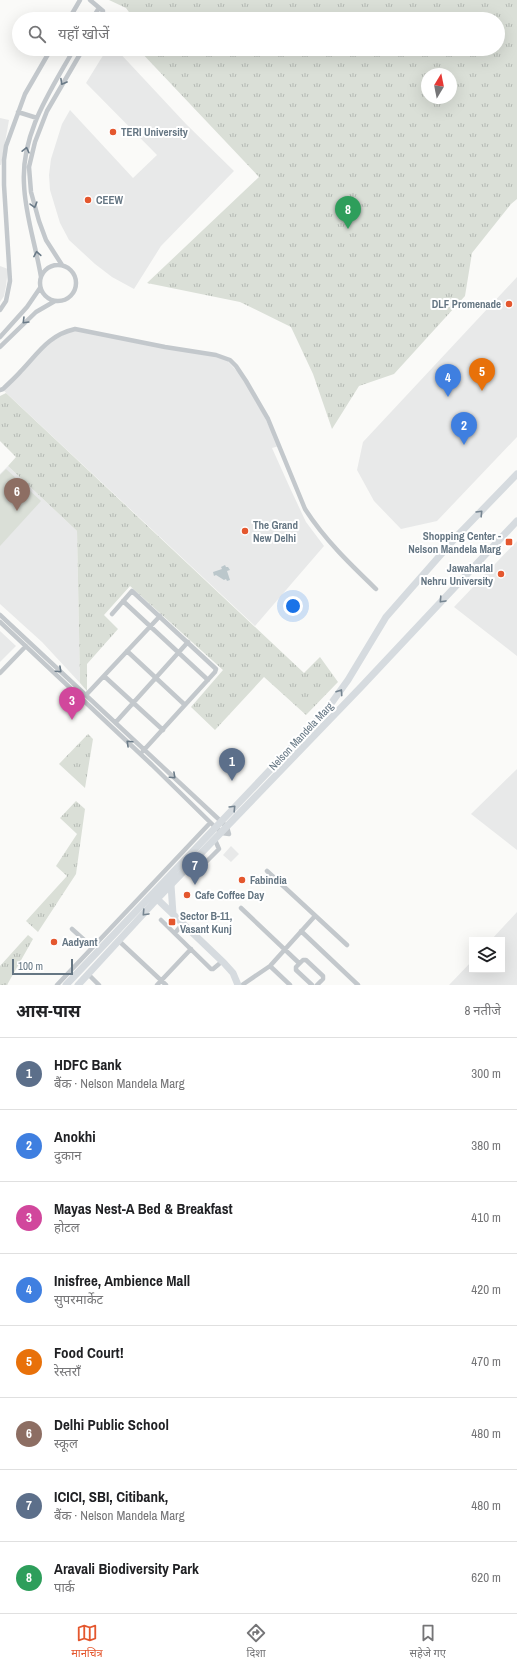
<!DOCTYPE html>
<html lang="hi">
<head>
<meta charset="utf-8">
<style>
	:root { --surface:#fff; --page:#f6f6f6; --text:#202124; --muted:#757577; --line:#e0e0e0; --accent:#e4572e }
	body { margin:0; font-family:"Archivo Narrow","Noto Sans Devanagari",sans-serif; background:var(--page); color:var(--text) }
	.controls { position:absolute; right:12px; bottom:12px; display:grid; overflow:hidden; border-radius:0px; box-shadow:0 4px 16px #0002 }
	.controls button { width:36px; height:36px; display:grid; place-items:center; padding:0; border:0; border-bottom:1px solid var(--line); background:var(--surface); color:var(--text); font:20px sans-serif }
	.compass { position:absolute; left:421px; top:68px; width:36px; height:36px; border-radius:50%; background:var(--surface); box-shadow:0 4px 16px #0002; rotate:10deg }
	.scale { position:absolute; left:12px; bottom:10px; width:61px; box-sizing:border-box; padding-left:4px; border:2px solid #657683; border-top:0; font-size:11px; line-height:14px; white-space:nowrap; color:#657683; -webkit-text-stroke:3px #fff; paint-order:stroke }
	.you { position:absolute; left:293px; top:606px; width:14px; height:14px; margin:-10px; border:3px solid #fff; border-radius:50%; background:#1a73e8; box-shadow:0 0 0 6px #1a73e833 }
	.badge { display:grid; place-items:center; width:26px; height:26px; border-radius:50%; background:var(--accent); color:#fff; font-size:13px; font-weight:700 }
	.pin { position:absolute; translate:-50% -33px; filter:drop-shadow(0 1px 2px #0008) }
	.pin::after { content:''; position:absolute; top:21px; width:14px; height:12px; background:inherit; clip-path:polygon(0 0,100% 0,50% 100%) }
	.list { margin:0; padding:0; list-style:none }
	h2 { display:flex; justify-content:space-between; align-items:center; height:52px; margin:0; padding:0 16px; font-size:17px }
	h2 small { font-size:13px; font-weight:400; color:var(--muted) }
	.list li { display:grid; grid-template-columns:26px 1fr auto; gap:12px; align-items:center; box-sizing:border-box; height:72px; padding:0 16px; border-top:1px solid var(--line) }
	.list b { display:block; font-size:15px; white-space:nowrap }
	.list p { margin:0; font-size:13px; white-space:nowrap; color:var(--muted) }
	.list em { font-size:13px; font-style:normal; color:var(--muted) }
	.icon { flex:none; width:22px; height:22px; fill:none; stroke:currentColor; stroke-width:2; stroke-linecap:round; stroke-linejoin:round }
	.map { position:relative; flex:none; width:517px; height:985px; overflow:hidden }
	.search { position:absolute; background:var(--surface); box-shadow:0 4px 16px #0002; left:12px; right:12px; top:12px; height:44px; display:flex; align-items:center; gap:10px; box-sizing:border-box; padding:0 14px; border-radius:22px; color:var(--muted); font-size:15px }
	.sheet { height:628px; background:var(--surface) }
	nav { display:flex; justify-content:space-around; align-items:center; box-sizing:border-box; height:56px; border-top:1px solid var(--line); background:var(--surface); font-size:11px; color:var(--muted) }
	nav a { display:grid; justify-items:center; gap:2px }
	nav .on { color:var(--accent) }
	.map>svg:first-child { display:block }
</style>
</head>
<body>
<div class="map">
<svg width="517" height="985" viewBox="0 0 517 985">
	<defs>
		<pattern id="park-tufts" width="24" height="20" patternUnits="userSpaceOnUse"><rect width="24" height="20" fill="#dadfd7"/><path d="M3 7l-1-3M5 7V3M7 7l1-3M15 17l-1-3M17 17v-4M19 17l1-3" fill="none" stroke="#b4b9b4"/></pattern>
	</defs>
	<rect width="100%" height="100%" fill="#fafaf8"/>
	<path fill="#e8e9e9" d="M107,49H116L186,124L234,171L161,246L134,289L112,277L95,264L69,240L60,223L50,190L49,175L51,159L62,124L70,110L133,178L157,155L86,83Z
		M0,118L9,120L1,165H0Z
		M0,266L8,269L6,286L4,296L0,302Z
		M517,277V437L437,521L401,529L374,501L357,470L363,442Z
		M75,329L223,356L246,381L279,446L272,448L290,488L306,522L324,546L255,626L3,390L45,345Z
		M8,466L77,531L80,683L42,642L0,604V474Z
		M517,541V656L454,607Z
		M0,631L16,646L0,662Z
		M517,769V850L471,814Z
		M231,846L239,854L231,862L223,855Z
		M517,912V985H449L472,961V970H502V940H491Z"/>
	<path fill="#dadfd7" d="M6,469L41,501L0,546V475Z"/>
	<path fill="url(#park-tufts)" fill-rule="evenodd" d="M109,0H517V199L511,204L472,253L465,296L394,374L359,386L332,429L313,374L291,327L240,302L147,283L259,177L138,49H498V19H134L126,8ZM427,74H451V98H427Z
		M6,393L304,673L320,657L338,682L306,715L264,677L215,730L191,707L223,670L130,586L104,615L118,629L87,664V691L80,683L77,531L8,466L16,457L0,441V396Z
		M88,734L93,739L85,788L59,764Z
		M76,801L85,809L76,874L38,932L26,921L67,876L56,866L77,834L60,818Z
		M28,935L33,939L7,985H0V966Z"/>
	<path fill="#bbc7cb" d="M225,565L226,567H228L230,570L227,571L230,580L227,581L226,579L224,580L216,575L214,576L213,572L222,569L221,567Z"/>
	<g fill="none" stroke-linecap="round" stroke-linejoin="round">
		<path stroke="#c3c8cc" stroke-width="4.5" d="M90,0L103,11L101,19
			M69,19L80,0
			M92,19L99,8
			M18,112L37,118
			M40 283a18 18 0 1 1 36 0a18 18 0 1 1-36 0Z
			M62,265L46,240L39,221L31,192L29,167L35,142L47,111L83,49
			M41,277C36,246 25,215 24,184C21,133 50,92 74,49
			M0,310L6,301L10,281L4,185V160L6,146L25,94L51,49
			M0,337L27,307L40,288
			M0,347L36,312L55,301
			M0,390L3,389C9,383 16,377 21,371C39,352 49,335 75,329L165,347L216,355L230,360L236,366L246,381L268,419L305,509C325,540 350,564 376,589
			M123,601L208,680
			M112,614L132,591L216,669L215,672L143,751
			M0,615L227,827L229,834L222,833L215,827L152,765L0,622
			M127,651L185,705
			M0,673L26,646
			M104,676L163,730
			M86,695L160,616
			M116,722L188,642
			M186,870L195,873L219,849L215,840
			M267,871L347,945
			M241,908L299,963
			M161,920L211,969H213L219,964
			M72,929L92,947
			M301,931L358,985
			M175,933L180,927
			M119,941L166,985
			M270,966L290,985
			M88,974L99,985
			M57,985L210,823
			M157,985L191,949
			M242,985L270,966L315,916
			M312,985L296,970V967L303,960H306L323,976V979L317,985"/>
		<path stroke="#d6dbdf" stroke-width="7" d="M171,885L173,914
			M154,896L224,963L233,973L238,985"/>
		<path stroke="#d6dbdf" stroke-width="7" d="M66,985L325,712L348,680L386,617L458,535L517,474
			M78,985L157,899L361,687L517,521"/>
	</g>
	<defs><path id="oneway-chevron" d="M-2-3.5L2.5 0L-2 3.5" fill="none" stroke-width="1.6" stroke-linecap="round" stroke-linejoin="round"/></defs>
	<g stroke="#6a7a87">
		<use href="#oneway-chevron" transform="translate(63 82) rotate(119)"/>
		<use href="#oneway-chevron" transform="translate(26 150) rotate(-77)"/>
		<use href="#oneway-chevron" transform="translate(34 205) rotate(74)"/>
		<use href="#oneway-chevron" transform="translate(37 254) rotate(-100)"/>
		<use href="#oneway-chevron" transform="translate(25 321) rotate(135)"/>
		<use href="#oneway-chevron" transform="translate(59 670) rotate(43)"/>
		<use href="#oneway-chevron" transform="translate(129 743) rotate(-137)"/>
		<use href="#oneway-chevron" transform="translate(173 776) rotate(43)"/>
	</g>
	<g stroke="#768591">
		<use href="#oneway-chevron" transform="translate(480 513) rotate(-46)"/>
		<use href="#oneway-chevron" transform="translate(442 600) rotate(133)"/>
		<use href="#oneway-chevron" transform="translate(340 692) rotate(-56)"/>
		<use href="#oneway-chevron" transform="translate(233 808) rotate(-46)"/>
		<use href="#oneway-chevron" transform="translate(145 913) rotate(133)"/>
	</g>
	<g fill="#e4572e" stroke="#fff" stroke-width="1.5">
		<circle cx="113" cy="132" r="4"/>
		<circle cx="88" cy="200" r="4"/>
		<circle cx="509" cy="304" r="4"/>
		<circle cx="245" cy="531" r="4"/>
		<rect x="505" y="538" width="8" height="8" rx="2"/>
		<circle cx="501" cy="574" r="4"/>
		<circle cx="242" cy="880" r="4"/>
		<circle cx="187" cy="895" r="4"/>
		<rect x="168" y="918" width="8" height="8" rx="2"/>
		<circle cx="54" cy="942" r="4"/>
	</g>
	<g text-anchor="middle" stroke-width="4" stroke-linejoin="round" paint-order="stroke">
		<g font-size="11" font-weight="bold" fill="#657683" stroke="#fff" text-anchor="start">
			<text x="121" y="136">TERI University</text>
			<text x="96" y="204">CEEW</text>
			<text x="501" y="308" text-anchor="end">DLF Promenade</text>
			<text x="253" y="529">The Grand<tspan x="253" dy="13">New Delhi</tspan></text>
			<text x="501" y="540" text-anchor="end">Shopping Center -<tspan x="501" dy="13">Nelson Mandela Marg</tspan></text>
			<text x="493" y="572" text-anchor="end">Jawaharlal<tspan x="493" dy="13">Nehru University</tspan></text>
			<text x="250" y="884">Fabindia</text>
			<text x="195" y="899">Cafe Coffee Day</text>
			<text x="180" y="920">Sector B-11,<tspan x="180" dy="13">Vasant Kunj</tspan></text>
			<text x="62" y="946">Aadyant</text>
		</g>
		<g font-size="11" fill="#657683" stroke="#fff">
			<text transform="translate(301 736) rotate(-47)" y="4">Nelson Mandela Marg</text>
		</g>
	</g>
</svg>
<div class="controls">
<button><svg class="icon" aria-label="layers" viewBox="0 0 24 24"><path d="M12 4l9 5-9 5-9-5zM3 14l9 5 9-5"/></svg></button>
</div>
<svg class="compass" viewBox="-18 -18 36 36"><path d="M0-13l5 13h-10z" fill="#e53935"/><path d="M0 13l5-13h-10z" fill="#757577"/></svg>
<div class="scale">100 m</div>
<div class="you"></div>
<div class="pin badge" style="left:232px;top:781px;background:#5c6f8a">1</div>
<div class="pin badge" style="left:464px;top:445px;background:#3f7fe0">2</div>
<div class="pin badge" style="left:72px;top:720px;background:#d1479c">3</div>
<div class="pin badge" style="left:448px;top:397px;background:#3f7fe0">4</div>
<div class="pin badge" style="left:482px;top:391px;background:#e8710a">5</div>
<div class="pin badge" style="left:17px;top:511px;background:#8d6e63">6</div>
<div class="pin badge" style="left:195px;top:885px;background:#5c6f8a">7</div>
<div class="pin badge" style="left:348px;top:229px;background:#2e9e5b">8</div>
<div class="search"><svg class="icon" aria-label="search" viewBox="0 0 24 24"><circle cx="10" cy="10" r="6"/><path d="M15 15l6 6"/></svg>यहाँ खोजें</div>
</div>
<section class="sheet">
<h2>आस-पास<small>8 नतीजे</small></h2>
<ul class="list">
<li><span class="badge" style="background:#5c6f8a">1</span><div><b>HDFC Bank</b><p>बैंक · Nelson Mandela Marg</p></div><em>300 m</em></li>
<li><span class="badge" style="background:#3f7fe0">2</span><div><b>Anokhi</b><p>दुकान</p></div><em>380 m</em></li>
<li><span class="badge" style="background:#d1479c">3</span><div><b>Mayas Nest-A Bed &amp; Breakfast</b><p>होटल</p></div><em>410 m</em></li>
<li><span class="badge" style="background:#3f7fe0">4</span><div><b>Inisfree, Ambience Mall</b><p>सुपरमार्केट</p></div><em>420 m</em></li>
<li><span class="badge" style="background:#e8710a">5</span><div><b>Food Court!</b><p>रेस्तराँ</p></div><em>470 m</em></li>
<li><span class="badge" style="background:#8d6e63">6</span><div><b>Delhi Public School</b><p>स्कूल</p></div><em>480 m</em></li>
<li><span class="badge" style="background:#5c6f8a">7</span><div><b>ICICI, SBI, Citibank,</b><p>बैंक · Nelson Mandela Marg</p></div><em>480 m</em></li>
<li><span class="badge" style="background:#2e9e5b">8</span><div><b>Aravali Biodiversity Park</b><p>पार्क</p></div><em>620 m</em></li>
</ul>
</section>
<nav>
<a class="on"><svg class="icon" aria-label="map" viewBox="0 0 24 24"><path d="M3 6l6-2 6 2 6-2v14l-6 2-6-2-6 2zM9 4v14M15 6v14"/></svg>मानचित्र</a>
<a><svg class="icon" aria-label="directions" viewBox="0 0 24 24"><path d="M12 3l9 9-9 9-9-9zM9 14v-3h6M13 9l2 2-2 2"/></svg>दिशा</a>
<a><svg class="icon" aria-label="saved" viewBox="0 0 24 24"><path d="M7 4h10v16l-5-4-5 4z"/></svg>सहेजे गए</a>
</nav>
</body>
</html>
